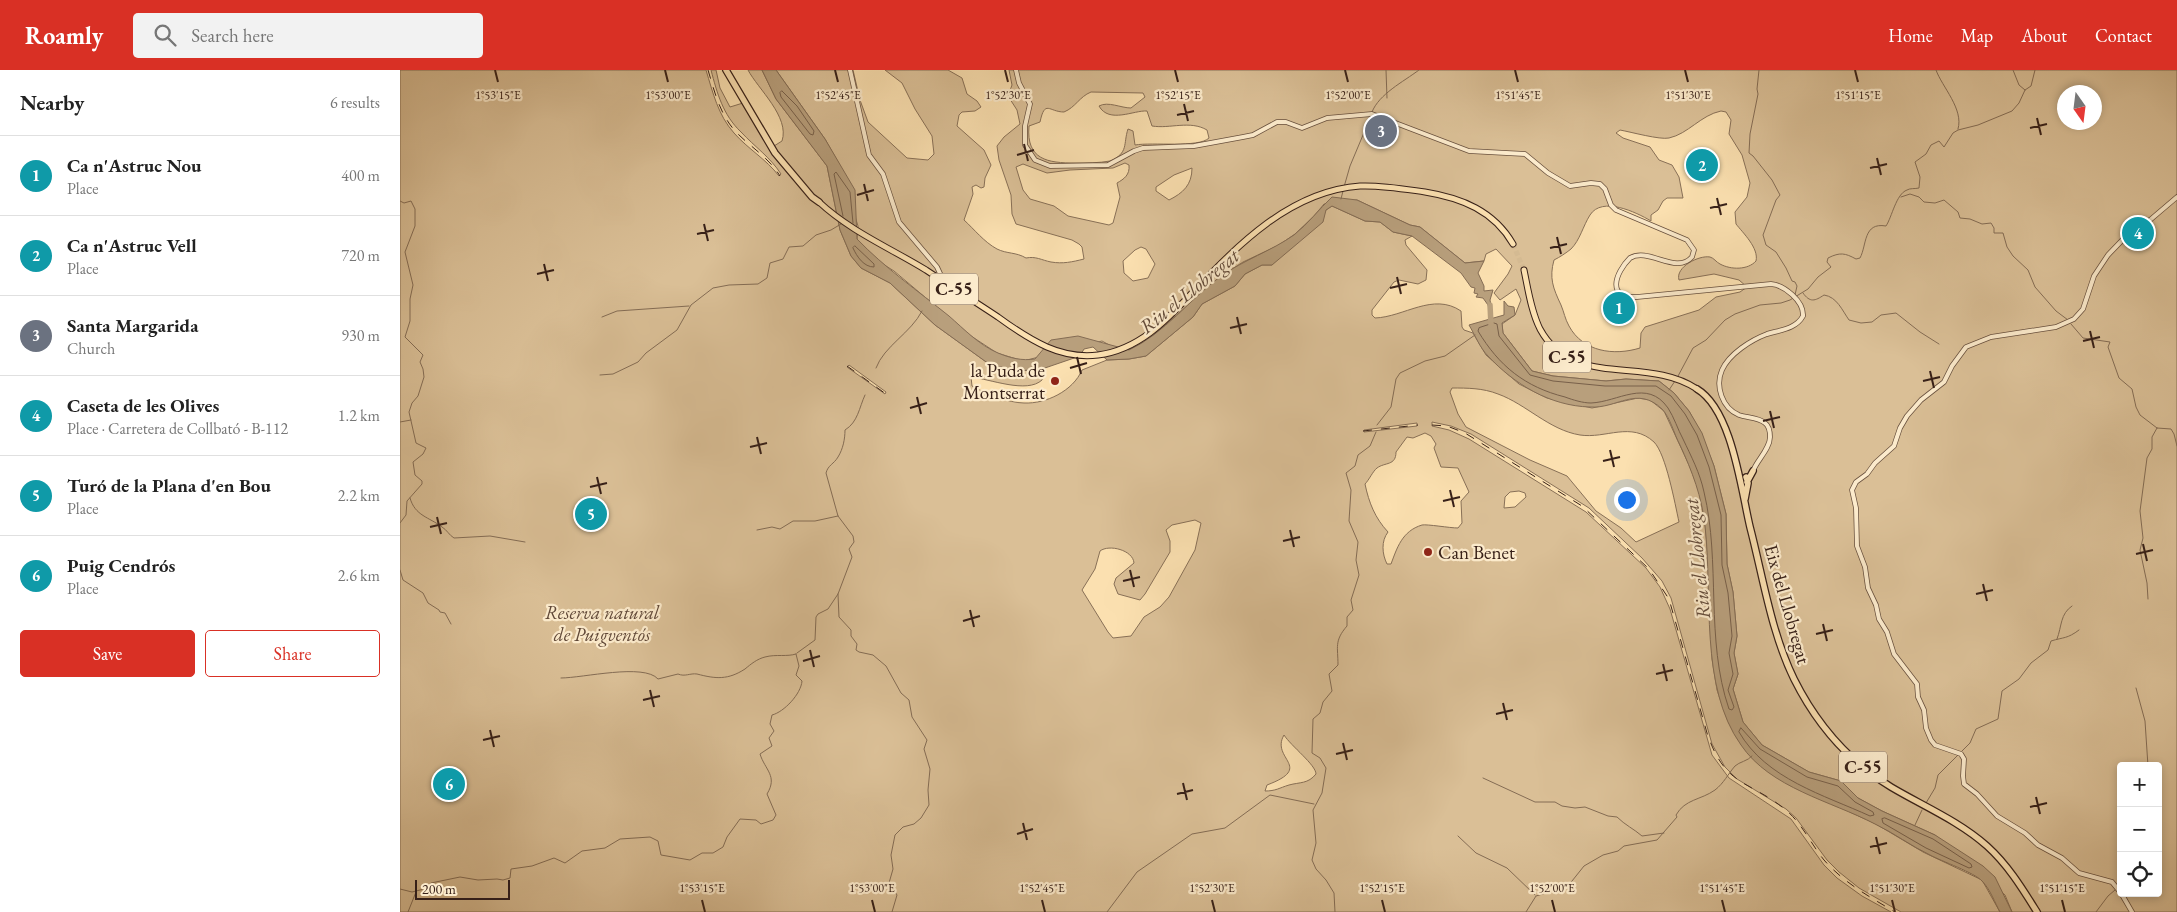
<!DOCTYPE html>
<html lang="en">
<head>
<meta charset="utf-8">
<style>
	:root { --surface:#fff; --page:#f2f2f2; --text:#222; --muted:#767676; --line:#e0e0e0; --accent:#d93025 }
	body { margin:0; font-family:"EB Garamond",serif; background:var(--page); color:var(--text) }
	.controls { position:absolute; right:15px; bottom:15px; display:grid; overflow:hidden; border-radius:5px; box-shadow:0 2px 8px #0003 }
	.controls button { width:45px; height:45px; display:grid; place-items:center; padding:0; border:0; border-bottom:1px solid var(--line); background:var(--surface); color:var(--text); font:25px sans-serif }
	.compass { position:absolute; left:1657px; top:15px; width:45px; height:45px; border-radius:50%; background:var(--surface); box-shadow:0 2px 8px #0003; rotate:166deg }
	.scale { position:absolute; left:15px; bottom:12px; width:95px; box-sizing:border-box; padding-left:5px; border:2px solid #372018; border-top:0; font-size:14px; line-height:18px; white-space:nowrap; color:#372018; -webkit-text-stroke:4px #fcebcc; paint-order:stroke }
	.you { position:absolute; left:1226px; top:429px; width:18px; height:18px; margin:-12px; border:4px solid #fff; border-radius:50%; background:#1a73e8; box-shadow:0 0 0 8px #1a73e833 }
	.badge { display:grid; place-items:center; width:32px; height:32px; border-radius:50%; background:var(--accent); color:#fff; font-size:16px; font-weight:700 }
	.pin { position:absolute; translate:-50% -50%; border:2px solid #fff; box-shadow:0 1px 5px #0006 }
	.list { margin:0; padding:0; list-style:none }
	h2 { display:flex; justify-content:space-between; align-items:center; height:65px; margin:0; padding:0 20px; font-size:21px }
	h2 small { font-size:16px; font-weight:400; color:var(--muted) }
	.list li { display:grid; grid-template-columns:32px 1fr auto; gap:15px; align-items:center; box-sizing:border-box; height:80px; padding:0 20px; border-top:1px solid var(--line) }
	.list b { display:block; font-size:19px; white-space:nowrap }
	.list p { margin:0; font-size:16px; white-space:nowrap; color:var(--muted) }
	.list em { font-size:16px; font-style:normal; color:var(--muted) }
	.actions { display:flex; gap:10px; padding:15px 20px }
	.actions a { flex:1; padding:11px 0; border:1px solid var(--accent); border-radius:5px; text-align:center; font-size:18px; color:var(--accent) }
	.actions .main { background:var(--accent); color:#fff }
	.icon { flex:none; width:28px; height:28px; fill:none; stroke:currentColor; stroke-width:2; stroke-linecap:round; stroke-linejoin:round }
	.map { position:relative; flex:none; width:1777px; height:842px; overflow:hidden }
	header { display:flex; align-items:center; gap:30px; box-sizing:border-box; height:70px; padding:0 25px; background:var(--accent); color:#fff }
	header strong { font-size:24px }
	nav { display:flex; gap:28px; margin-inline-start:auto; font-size:18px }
	.search { width:350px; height:45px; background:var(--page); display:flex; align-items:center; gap:12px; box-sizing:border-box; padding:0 18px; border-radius:5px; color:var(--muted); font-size:19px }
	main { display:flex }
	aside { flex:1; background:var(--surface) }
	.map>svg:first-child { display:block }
</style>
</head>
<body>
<header>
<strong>Roamly</strong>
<div class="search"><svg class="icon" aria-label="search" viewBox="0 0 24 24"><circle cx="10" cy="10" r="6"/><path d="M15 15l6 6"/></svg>Search here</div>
<nav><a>Home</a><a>Map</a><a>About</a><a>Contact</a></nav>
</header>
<main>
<aside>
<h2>Nearby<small>6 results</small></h2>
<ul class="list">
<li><span class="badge" style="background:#0f9aa8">1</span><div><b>Ca n'Astruc Nou</b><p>Place</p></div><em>400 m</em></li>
<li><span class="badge" style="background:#0f9aa8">2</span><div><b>Ca n'Astruc Vell</b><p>Place</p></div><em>720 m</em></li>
<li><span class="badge" style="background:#6b7280">3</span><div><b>Santa Margarida</b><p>Church</p></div><em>930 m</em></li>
<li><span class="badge" style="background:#0f9aa8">4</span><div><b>Caseta de les Olives</b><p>Place · Carretera de Collbató - B-112</p></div><em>1.2 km</em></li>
<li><span class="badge" style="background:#0f9aa8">5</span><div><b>Turó de la Plana d'en Bou</b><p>Place</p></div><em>2.2 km</em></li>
<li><span class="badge" style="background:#0f9aa8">6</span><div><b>Puig Cendrós</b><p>Place</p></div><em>2.6 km</em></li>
</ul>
<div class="actions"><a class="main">Save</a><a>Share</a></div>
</aside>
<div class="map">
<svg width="1777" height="842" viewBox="0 0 1777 842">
	<rect width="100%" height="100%" fill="#fbe0b0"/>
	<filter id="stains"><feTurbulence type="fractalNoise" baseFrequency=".004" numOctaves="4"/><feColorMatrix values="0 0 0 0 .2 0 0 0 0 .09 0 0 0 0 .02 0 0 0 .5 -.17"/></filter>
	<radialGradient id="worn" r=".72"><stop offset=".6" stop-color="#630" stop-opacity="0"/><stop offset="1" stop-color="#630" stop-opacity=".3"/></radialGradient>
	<path fill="#dabf96" stroke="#887057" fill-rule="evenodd" d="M0,0H306C313,23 318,45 334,63C348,79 366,89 379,106L381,104C370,87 355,77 341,62C323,45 317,23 311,0H316L320,18L330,37L343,33L374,76L382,71C390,47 358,19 348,0H362L376,29L427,96L440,160L451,186L461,198L490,213L535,255L589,294L618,301L642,299L644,304L642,310C627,324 590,309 571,307L572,316C584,323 609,333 624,333C646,334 673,321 682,300L707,290L729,289L746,286L793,247L802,234L835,216L845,204L862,195H872L926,140L932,136L965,151L980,152L993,162L1012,166L1005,170L1006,175L1027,200L1026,210L1018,214L999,210L994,212L972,240V245L975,248C1004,247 1033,222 1061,241L1062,257L1064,260L1073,263L1086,285L1119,314L1147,328L1192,338L1238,328L1250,330L1264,341L1290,397L1299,421L1305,454L1310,512L1312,589L1317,620L1329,654L1450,742L1476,754L1523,782L1582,810L1600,842H1501L1459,818L1439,802L1427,790L1396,748L1386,739L1337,709L1325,697L1312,674L1271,528L1262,511L1242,488L1189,438L1071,364L1051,356L1032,352V356L1049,360L1069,369L1186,442L1246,498L1260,517L1270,539L1312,685L1329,708L1391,749L1424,795L1437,808L1462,826L1491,842H0ZM449,295L486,322L485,324L447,297ZM1052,318C1067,318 1083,318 1098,324C1126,334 1149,360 1180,365C1206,369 1231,351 1254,372C1266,384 1275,434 1279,452L1236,472L1221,458L1196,441L1167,406L1130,390L1066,357L1058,344L1050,322ZM1017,353V356L964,362V360ZM1025,363L1031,366L1036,374L1034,378L1041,397L1058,398L1069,422L1061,431L1062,453L1058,458C1050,458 1027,454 1022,455C1002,461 997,478 991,494H987C982,484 981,471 988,462C975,448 969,433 965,414C969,410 973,401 977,398C985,392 996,396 996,382L1007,367L1013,368ZM1119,421L1125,423L1126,427L1115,437L1104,438L1105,427L1110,422ZM795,450L801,453L795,480L769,527L760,537L744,547L731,566L713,568L708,562L682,520L695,499L700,481C709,474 733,480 734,493L716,508L714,514L718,524L740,530L745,524L770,482V471L766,460L772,455ZM884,665C891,676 916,695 916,704C908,714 900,712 889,715C879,718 876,721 865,721L867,715C915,697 870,689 884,665Z
		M376,0H453L460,30L468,52L507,88L528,90L534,84L532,66L515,39L502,13L485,0H548L562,8L567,24L577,31L581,37L575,41L562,42L559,45L557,56L584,80L591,95L585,108L584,117L581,118L576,115L572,117L573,124L564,150C574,159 584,172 597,179C607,184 616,182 626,188C636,186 641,190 651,192C663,194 672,192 684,189L682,177L679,174L672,170L616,154L612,144L611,125L599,90L597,76L604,67L620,54L617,40L608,26L612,15L609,0H1777V842H1612L1605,825L1535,765L1482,741L1458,728L1441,711L1409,702L1362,675L1343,652L1333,619L1338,604L1334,583L1337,566L1333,522L1327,494L1326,444L1314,396L1301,363L1289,341L1274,323L1259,311L1226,309L1206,311L1153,306L1132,301L1103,263L1102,254L1115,245L1121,230L1116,219L1100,230L1094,223L1108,204L1112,196L1096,179L1086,184L1084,191L1065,193L1020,157L1010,155L957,130L924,134L914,146L895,164L879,175L843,192L820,207L747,271L729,280L713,277L702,271L623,291L597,283L571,266L494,201L478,191L457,169L458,156L438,92L425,69ZM691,22L743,23L745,27L731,38C721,38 708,31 699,36C709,54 734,40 747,41L752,56C770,59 790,50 807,60L809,68C799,78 752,72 735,75L733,61L728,59C723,74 729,83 710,91C699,93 687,93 675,93C648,93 626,90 629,56L640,52C645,29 649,42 664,42C676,37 679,27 691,22ZM1664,22H1694V52H1664ZM1321,41L1326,42L1331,50L1329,64L1342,85L1350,113L1347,127L1335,142L1336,154C1343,163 1359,178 1356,191C1348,200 1331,200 1320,194C1316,192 1314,188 1310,187C1299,185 1275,197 1279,210L1314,204L1339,210L1347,217L1340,222L1316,227L1299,240L1245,257L1241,263L1240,278C1214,286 1183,282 1169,256C1165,249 1164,242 1161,235C1153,218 1149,208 1154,190C1160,187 1166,183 1171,179C1180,170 1183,156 1190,145C1202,126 1236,142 1251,151V145L1258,140L1263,131L1267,128H1283L1279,107L1272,95L1259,90L1250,77L1223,68L1216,63L1220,60C1231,62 1260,70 1269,68C1288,64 1301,45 1321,41ZM725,93L729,95C730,105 724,109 717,113L720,127L713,153L709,155L668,146L654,136L630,129L623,120L616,97L623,94L647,103L670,100L713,98ZM792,98C792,115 783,123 769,130L756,121V117L774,105ZM741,177L746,179L755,194L748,208L733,211L724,203L723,191L735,180ZM1721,696H1758V823H1721Z"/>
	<path fill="#b89f7c" stroke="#846c54" d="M362,0H376L425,69L455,120L457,169C485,198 518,221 549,246C564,259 579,275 598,283C610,288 622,291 635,289L651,270L678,266L729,280C765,263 789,230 821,206C844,190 871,181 894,165C908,154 919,139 932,127L957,130L1010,155L1020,157L1065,193L1084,191L1078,203L1084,216V221L1093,220L1090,230L1092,241L1090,242L1088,235L1083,228L1076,227L1078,224L1074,223L1075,218L1071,217L1061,203L1012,166L993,162L980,152L965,151L932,136L926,140L923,152L872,195H862L845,204L835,216L802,234L793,247L746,286L729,289L707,290L693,277L684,279L680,286L642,299L618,301L589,294L535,255L490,213L461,198L451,186L440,160L427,96L376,29Z
		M1104,231L1108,236L1114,237L1115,245L1102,253L1103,263L1132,301L1153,306L1206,311L1226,309L1259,311L1274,323L1289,341L1302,363L1314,396L1326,444L1327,494L1333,522L1337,566L1334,583L1338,604L1333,619L1343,652L1362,675L1409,702L1441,711L1458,728L1482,741L1535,765L1583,796L1595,807L1612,842H1600C1595,833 1590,819 1582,811C1575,803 1541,791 1530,785C1511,776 1494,763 1475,754C1431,731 1370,718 1341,675C1299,616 1313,525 1305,456C1302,427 1292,401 1280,375C1274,364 1270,347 1262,339C1237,315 1217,339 1190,337C1150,336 1114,314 1088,286C1080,278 1075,265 1069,255L1104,245Z"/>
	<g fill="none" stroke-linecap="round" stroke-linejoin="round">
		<path stroke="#78604a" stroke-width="1" d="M382,21L397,36L414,61L413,65L410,64L381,27L380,23Z
			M443,146L434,104L436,102L450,122L453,153
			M455,176L474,194V197C464,197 457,187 453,178Z
			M1094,253L1097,254L1099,266L1130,305L1153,311L1205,316H1256L1271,326L1285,344L1297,365L1309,397L1321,445L1322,495L1328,523L1332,566L1329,583L1333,604L1328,620L1334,637L1332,640L1329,639C1305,569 1321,493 1304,422C1300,403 1291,386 1283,369C1278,360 1274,347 1268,338C1247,308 1218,332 1191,333C1183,333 1173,330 1165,327C1125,317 1099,296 1078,261L1079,258Z
			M1341,658L1360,679L1407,707L1438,716L1455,732L1473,742L1474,745L1470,746C1424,725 1366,709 1339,662Z
			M1485,748L1533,769L1571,794L1572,797L1569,798L1526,778L1483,753L1482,749Z"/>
		<path stroke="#846c54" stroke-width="1" d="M986,0L987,28
			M1359,0L1357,19L1358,24L1350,64L1349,83L1353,86L1372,110L1380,125L1376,130L1363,165L1366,175L1376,182L1386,198L1392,211L1395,212L1397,216L1395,225
			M1536,0C1542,17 1564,39 1558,59
			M1613,0L1619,15L1625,20
			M972,42C979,24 1003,12 1019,0
			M944,117L950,96L971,46
			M1501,127L1510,124L1519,127L1524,132L1535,133L1544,130L1558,142L1560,148L1570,149L1582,154L1591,153L1594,158V163H1603L1607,177L1613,186L1628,200L1635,217L1656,241L1668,250
			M941,129L943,121
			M0,131L4,133L11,131L15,139V156L5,182L13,215L10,229V251L5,267L23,285L20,292L23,299L24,307L18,326L12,333L9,342L16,373L26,378L23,384L13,392L15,405L22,411V414L7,431L6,445L0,453
			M1403,223C1410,233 1415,231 1424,225C1437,227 1442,240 1449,250L1461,253L1472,252L1481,245L1496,243L1520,262L1539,274
			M202,247L217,241L289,236
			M1671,254L1683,268L1710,272L1708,277L1719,308L1732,319L1736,337L1740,345L1757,358
			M476,298C484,276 511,263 522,241
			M200,305L213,304L238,292L246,283L277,260L291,235L313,218L329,215L358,214L367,208L370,193L383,189L389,177L403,176L416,165L431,160L441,154
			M1277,308L1293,278L1306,270L1325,250L1335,244L1360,235L1381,233L1390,230L1408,219L1418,207L1431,197L1427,192L1428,188C1440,182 1445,183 1456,189L1460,188C1467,175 1463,152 1486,156C1492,147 1496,124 1507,120C1510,118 1515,119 1519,118L1520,107L1515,92L1526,84L1531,75L1539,71L1544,77L1553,63L1558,60L1578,55L1612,41L1619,33L1625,20L1631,16L1635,0
			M1269,320L1275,311
			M0,352L11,350
			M977,355L991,337L996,309L1000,303L1025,291L1045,286L1075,265
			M1757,358L1771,359L1774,364L1777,376
			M10,428C15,446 29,447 42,457C47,460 49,465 54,468L90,466L125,472
			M357,460L372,457L380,459L393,451H415L438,446
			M0,500L3,510L23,523L28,533L39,540L40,542L45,543L51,554
			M438,524L439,547L451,560V566L457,574L456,580L459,582L473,585L486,596L501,623L509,630L512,647L527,670L524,679L530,699L528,720L529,735L521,748L514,754L503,757L495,765L491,785L493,799L489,813L497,825L492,842
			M1748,529L1747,513L1740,480L1743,468L1740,441L1747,388L1752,379V367L1757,358
			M1657,569C1662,556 1660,544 1672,536
			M397,583L415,570L416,547L418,544L428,539L438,524L452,487L449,479L454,472L453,466L438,446L426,403C428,395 434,394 438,387C443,379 445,369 445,360C458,352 459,338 465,325
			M161,608C183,608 244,593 258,609L278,604C285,607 290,603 297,604C316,609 328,610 345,599C351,594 357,589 365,587C376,584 387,587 396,584
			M1736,618L1745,651L1748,696
			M1562,681L1570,673L1576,659L1598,649L1602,621L1619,609L1631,593L1648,580L1651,571C1664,567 1667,569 1679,560
			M1083,708L1135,732H1155L1162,736L1175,738L1185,737L1208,746L1217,747C1225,755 1234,759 1242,766L1264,763
			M1526,733L1535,718L1538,705L1558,685
			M1515,755L1522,740
			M1058,766L1076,783L1107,798L1135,825
			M1718,813L1721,806
			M0,819L12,822L24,819L31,813L60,807L78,810L97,809L103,810L110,808L111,799L132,796L154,788L165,793L182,781L205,778L220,769L250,767L258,771L261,785L290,790L302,783H313L323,777L327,767L340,749L356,750L361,754L373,750L376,745L367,724C378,706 365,700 360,684L372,676L369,668L374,661L370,654L372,645C384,642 401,624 402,611L396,605L399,596L396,584
			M8,842L16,822
			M707,842L737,802L792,764L825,758L870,725L914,734
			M935,842L934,823L926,810L916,799L912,790L916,773L913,740L922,723L926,698L920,688L912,683L913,649L920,643L923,632L932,621L929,604L938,595C938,577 934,571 947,556V547L953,540L951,530L959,505L956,490L958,472L949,451L951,420L946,403L955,396L958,385L970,376L976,362
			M1126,842L1136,826C1147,823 1159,817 1168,816L1184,796L1203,785L1218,781L1224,776L1257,770L1277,747L1276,745C1285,729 1301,730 1315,720C1324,713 1328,704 1335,696C1339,692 1348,691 1352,686
			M1696,842L1708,826L1715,820"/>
		<path stroke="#b89f7c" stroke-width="5.5" d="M1090,235L1091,255"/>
		<path stroke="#d4ba92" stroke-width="5" stroke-dasharray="5 2.5" stroke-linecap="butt" d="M1113,174L1124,200"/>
		<g stroke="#68503e" stroke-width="5.5">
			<path id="minor" d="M450,0L469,85L483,104L499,152L537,197L544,212
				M616,0L619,13L630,34L625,56V75L635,90L650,96L708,95L734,81L743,78L794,76L843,67L853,65L877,52H886L902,58L927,48L972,44L1069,81L1125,84L1148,103L1170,116L1191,113L1200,114L1205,119L1211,135L1216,140L1287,170L1294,180L1292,187C1276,205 1249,177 1230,188C1215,203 1206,229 1237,227L1371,214C1384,215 1404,231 1403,246C1396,259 1380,260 1367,264C1351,270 1329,284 1322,300C1315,316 1322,338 1339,345C1347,348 1358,347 1365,353C1369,356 1370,362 1370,367C1370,379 1357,390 1353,401
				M1721,823L1712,812L1679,803L1662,788L1638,775L1625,763L1597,746L1577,724L1564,714L1563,706L1564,689L1561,684L1535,675L1531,670L1526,658L1524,640L1518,627L1517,614L1494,584L1487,562L1479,549L1476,535L1468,518L1465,497L1457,476L1456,438L1452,420L1456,412L1467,404L1475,393L1494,376L1500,358L1507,346L1521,330L1544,312L1552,296L1566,277L1591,267L1656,257L1674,249L1683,239L1694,206L1708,185L1733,159L1750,150L1777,127
				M1721,823L1732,842"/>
		</g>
		<g stroke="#372018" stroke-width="7">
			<path id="major" d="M419,132C450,161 490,178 526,200C550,216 574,231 598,247C613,258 629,269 647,277C663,284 681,287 698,285C738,280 766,251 792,223C838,175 890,121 960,116C982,115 1004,119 1025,122C1062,128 1094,141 1113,174
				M1124,200C1128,219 1131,241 1140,259C1173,320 1246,285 1297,319"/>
		</g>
		<g stroke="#372018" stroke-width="8">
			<path id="highway" d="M326,0L375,83L412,127L419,132
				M1297,319C1332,340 1341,419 1350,457C1363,507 1371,562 1394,609C1416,653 1448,691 1491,717C1523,736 1559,751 1587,776C1608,795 1622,818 1637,842
				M1347,412L1353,401
				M1345,429L1348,413L1346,407"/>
		</g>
		<use href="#minor" stroke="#fcebcc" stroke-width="4"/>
		<use href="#major" stroke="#fbe0b0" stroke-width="5"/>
		<use href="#highway" stroke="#fbe0b0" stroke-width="5.5"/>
		<path stroke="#372018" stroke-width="1" stroke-dasharray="9 9" stroke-linecap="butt" d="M308,0C315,23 320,46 338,64C352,78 369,88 380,106
			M447,296L486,324
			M1032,355L1047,356L1065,363L1182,436L1249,499L1269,529L1307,663C1326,719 1349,709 1387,741C1403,755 1411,774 1424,790C1444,813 1470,827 1495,842
			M963,361L1018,355"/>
	</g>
	<path fill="none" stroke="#372018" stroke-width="2" d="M95,0L98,12M265,0L268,12M435,0L438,12M605,0L608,12M775,0L778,12M945,0L948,12M1115,0L1118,12M1285,0L1288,12M1455,0L1458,12M784,34L788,51M777,45L794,41M1637,48L1641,65M1630,58L1647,54M624,74L628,91M617,85L634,80M1477,88L1481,105M1470,98L1487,94M464,114L468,131M457,125L474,120M1317,128L1321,145M1310,138L1327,134M304,154L308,171M297,164L314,160M1157,167L1161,184M1150,178L1167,174M144,194L148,211M137,204L154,200M997,207L1001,224M990,218L1007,214M837,247L841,264M830,258L847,254M1690,261L1694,278M1683,271L1700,267M677,287L681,304M670,298L687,293M1530,301L1534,318M1523,311L1540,307M517,327L521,344M510,338L527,333M1370,341L1374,358M1363,351L1380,347M357,367L361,384M350,377L367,373M1210,380L1214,397M1203,391L1220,387M197,407L201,424M190,417L207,413M1050,420L1054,437M1043,431L1060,427M37,447L41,464M30,457L47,453M890,460L894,477M883,471L900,467M1743,474L1747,491M1736,484L1753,480M730,500L734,517M723,511L740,507M1583,514L1587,531M1576,524L1593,520M570,540L574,557M563,551L580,546M1423,554L1427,571M1416,564L1433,560M410,580L414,597M403,591L420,586M1263,594L1267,611M1256,604L1273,600M250,620L254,637M243,630L260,626M1103,633L1107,650M1096,644L1113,640M90,660L94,677M83,670L100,666M943,673L947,690M936,684L953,680M783,713L787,730M777,724L793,720M1636,727L1640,744M1630,737L1647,733M623,753L627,770M617,764L633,759M1476,767L1480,784M1470,777L1487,773M302,830L305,842M472,830L475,842M642,830L645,842M812,830L815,842M982,830L985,842M1152,830L1155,842M1322,830L1325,842M1492,830L1495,842M1662,830L1665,842"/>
	<g fill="#8f2418" stroke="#fcebcc" stroke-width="2">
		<circle cx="655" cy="311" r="5"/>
		<circle cx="1028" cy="482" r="5"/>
	</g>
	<g text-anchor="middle" stroke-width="4.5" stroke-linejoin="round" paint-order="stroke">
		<g fill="#fcebcc" stroke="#725d4e" stroke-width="1">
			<rect x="530" y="203.5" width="48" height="31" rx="4"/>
			<rect x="1143" y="271.5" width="48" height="31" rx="4"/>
			<rect x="1439" y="681.5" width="48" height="31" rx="4"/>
		</g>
		<g font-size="18" font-weight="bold" fill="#372018">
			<text x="554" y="225">C-55</text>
			<text x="1167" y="293">C-55</text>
			<text x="1463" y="703">C-55</text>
		</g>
		<g font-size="19" fill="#372018" stroke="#fcebcc" text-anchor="end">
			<text x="645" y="307">la Puda de<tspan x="645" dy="22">Montserrat</tspan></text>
			<text x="1038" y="489" text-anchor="start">Can Benet</text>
		</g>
		<g font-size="19" fill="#372018" stroke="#fcebcc">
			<text transform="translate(1388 534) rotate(74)" y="7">Eix del Llobregat</text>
		</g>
		<g font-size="19" font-style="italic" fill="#604838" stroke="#fcebcc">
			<text x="202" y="549">Reserva natural<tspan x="202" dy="22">de Puigventós</tspan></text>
		</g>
		<g font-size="20" font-style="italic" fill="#644c3b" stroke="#fcebcc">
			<text transform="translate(789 221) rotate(-39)" y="7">Riu el Llobregat</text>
			<text transform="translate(1297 489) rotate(-96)" y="7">Riu el Llobregat</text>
		</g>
	</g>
	<g font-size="12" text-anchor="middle" fill="#372018" stroke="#fcebcc" stroke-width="4.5" stroke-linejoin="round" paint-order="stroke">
		<text x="98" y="29">1°53'15"E</text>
		<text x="268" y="29">1°53'00"E</text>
		<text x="438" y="29">1°52'45"E</text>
		<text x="608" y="29">1°52'30"E</text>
		<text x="778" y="29">1°52'15"E</text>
		<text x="948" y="29">1°52'00"E</text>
		<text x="1118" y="29">1°51'45"E</text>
		<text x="1288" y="29">1°51'30"E</text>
		<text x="1458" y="29">1°51'15"E</text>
		<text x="302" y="822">1°53'15"E</text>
		<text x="472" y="822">1°53'00"E</text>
		<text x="642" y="822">1°52'45"E</text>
		<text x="812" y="822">1°52'30"E</text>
		<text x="982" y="822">1°52'15"E</text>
		<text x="1152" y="822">1°52'00"E</text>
		<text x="1322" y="822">1°51'45"E</text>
		<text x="1492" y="822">1°51'30"E</text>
		<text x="1662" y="822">1°51'15"E</text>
	</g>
	<rect width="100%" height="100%" filter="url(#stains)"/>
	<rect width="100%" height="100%" fill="url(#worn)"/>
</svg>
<div class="controls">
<button>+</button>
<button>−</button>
<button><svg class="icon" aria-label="locate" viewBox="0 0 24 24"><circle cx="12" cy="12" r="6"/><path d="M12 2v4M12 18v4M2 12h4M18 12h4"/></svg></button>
</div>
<svg class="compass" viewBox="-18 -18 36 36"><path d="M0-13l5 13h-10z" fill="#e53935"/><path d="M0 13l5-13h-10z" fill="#767676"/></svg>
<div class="scale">200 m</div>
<div class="you"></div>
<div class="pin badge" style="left:1219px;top:238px;background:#0f9aa8">1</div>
<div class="pin badge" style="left:1302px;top:95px;background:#0f9aa8">2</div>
<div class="pin badge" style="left:981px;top:61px;background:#6b7280">3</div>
<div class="pin badge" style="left:1738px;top:163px;background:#0f9aa8">4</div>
<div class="pin badge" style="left:191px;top:444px;background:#0f9aa8">5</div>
<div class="pin badge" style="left:49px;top:714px;background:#0f9aa8">6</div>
</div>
</main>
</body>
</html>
